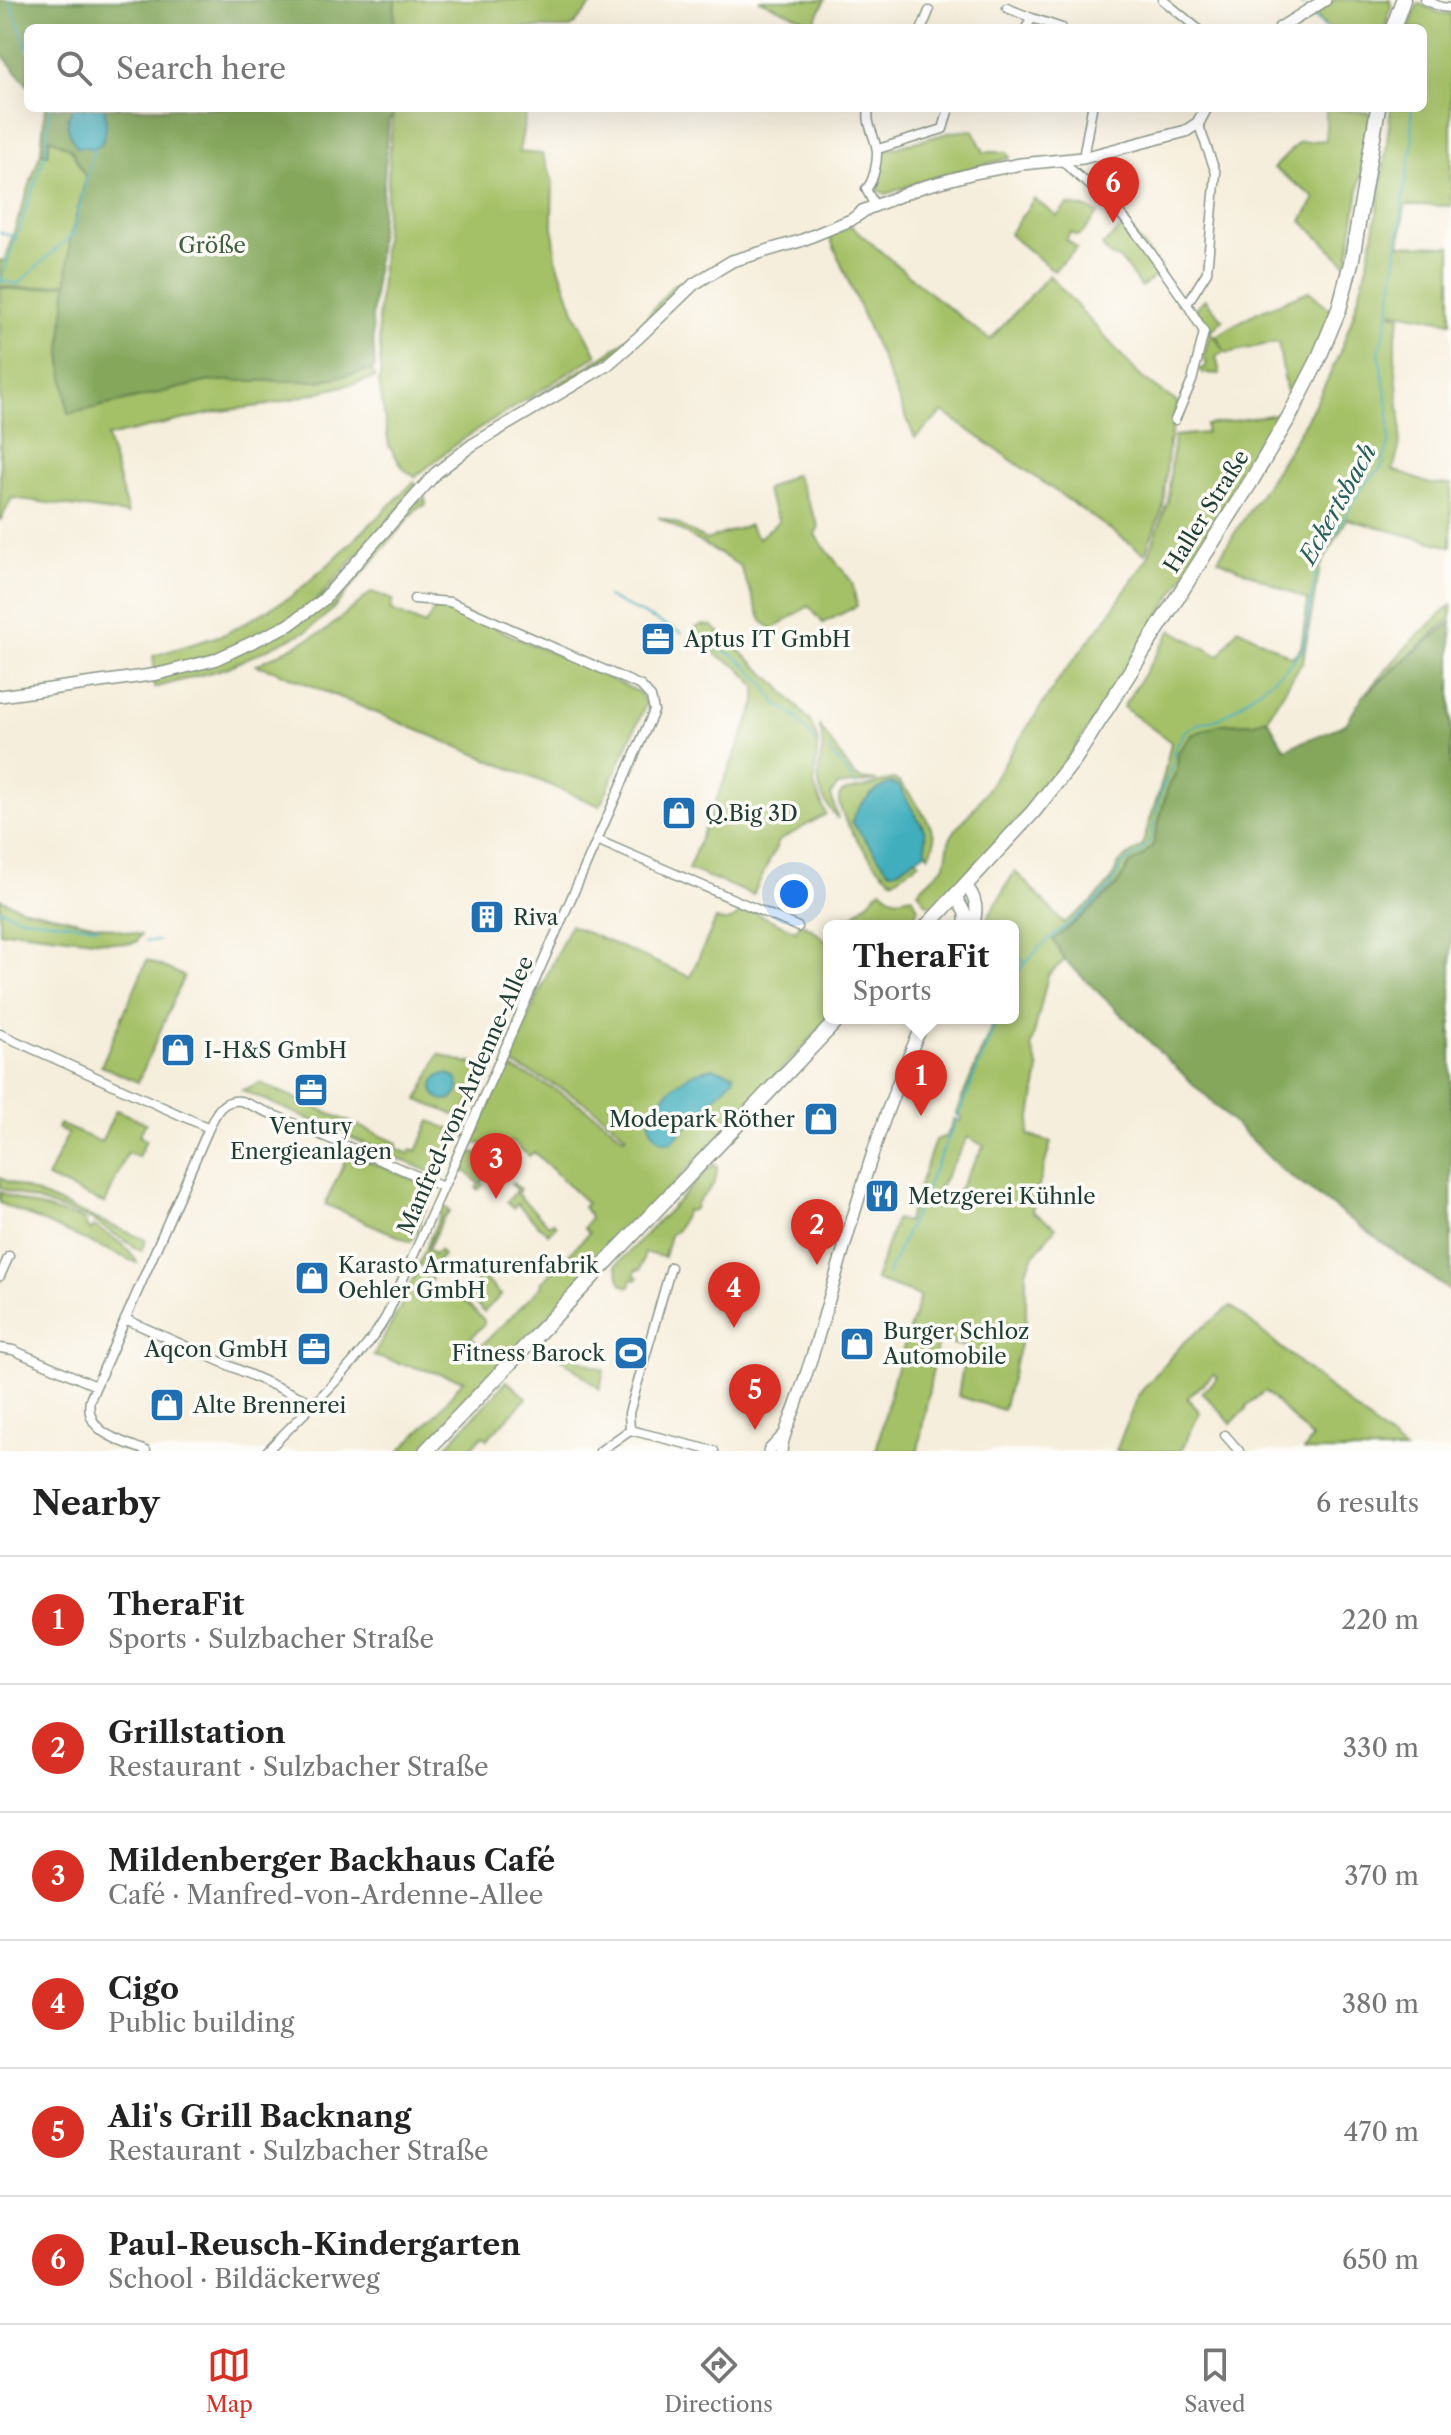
<!DOCTYPE html>
<html lang="en">
<head>
<meta charset="utf-8">
<style>
	:root { --surface:#fff; --page:#f6f6f6; --text:#222; --muted:#767676; --line:#e0e0e0; --accent:#d93025 }
	body { margin:0; font-family:"Libre Caslon Text",serif; background:var(--page); color:var(--text) }
	.you { position:absolute; left:794px; top:894px; width:28px; height:28px; margin:-20px; border:6px solid #fff; border-radius:50%; background:#1a73e8; box-shadow:0 0 0 12px #1a73e833 }
	.badge { display:grid; place-items:center; width:52px; height:52px; border-radius:50%; background:var(--accent); color:#fff; font-size:26px; font-weight:700 }
	.pin { position:absolute; translate:-50% -66px; filter:drop-shadow(0 2px 4px #0008) }
	.pin::after { content:''; position:absolute; top:42px; width:28px; height:24px; background:inherit; clip-path:polygon(0 0,100% 0,50% 100%) }
	.popup { position:absolute; left:823px; top:920px; width:196px; height:104px; box-sizing:border-box; display:grid; place-content:center; border-radius:12px; background:var(--surface); filter:drop-shadow(0 2px 6px #0005); font-size:26px; white-space:nowrap; color:var(--muted) }
	.popup b { font-size:30px; color:var(--text) }
	.popup::after { content:''; position:absolute; left:50%; top:100%; margin-left:-16px; border:16px solid transparent; border-top-color:var(--surface) }
	.list { margin:0; padding:0; list-style:none }
	h2 { display:flex; justify-content:space-between; align-items:center; height:104px; margin:0; padding:0 32px; font-size:34px }
	h2 small { font-size:26px; font-weight:400; color:var(--muted) }
	.list li { display:grid; grid-template-columns:52px 1fr auto; gap:24px; align-items:center; box-sizing:border-box; height:128px; padding:0 32px; border-top:2px solid var(--line) }
	.list b { display:block; font-size:30px; white-space:nowrap }
	.list p { margin:0; font-size:26px; white-space:nowrap; color:var(--muted) }
	.list em { font-size:26px; font-style:normal; color:var(--muted) }
	.icon { flex:none; width:44px; height:44px; fill:none; stroke:currentColor; stroke-width:2; stroke-linecap:round; stroke-linejoin:round }
	.map { position:relative; flex:none; width:1451px; height:1451px; overflow:hidden }
	.search { position:absolute; background:var(--surface); box-shadow:0 8px 32px #0002; left:24px; right:24px; top:24px; height:88px; display:flex; align-items:center; gap:20px; box-sizing:border-box; padding:0 28px; border-radius:12px; color:var(--muted); font-size:30px }
	.sheet { height:872px; background:var(--surface) }
	nav { display:flex; justify-content:space-around; align-items:center; box-sizing:border-box; height:112px; border-top:2px solid var(--line); background:var(--surface); font-size:22px; color:var(--muted) }
	nav a { display:grid; justify-items:center; gap:4px }
	nav .on { color:var(--accent) }
	.map>svg:first-child { display:block }
</style>
</head>
<body>
<div class="map">
<svg width="1451" height="1451" viewBox="0 0 1451 1451">
	<rect width="100%" height="100%" fill="#fdfcf7"/>
	<filter id="ink" filterUnits="userSpaceOnUse"><feTurbulence type="fractalNoise" baseFrequency=".0125" numOctaves="2"/><feDisplacementMap in="SourceGraphic" scale="16" xChannelSelector="R" yChannelSelector="G"/><feConvolveMatrix kernelMatrix="1 2 1 2 8 2 1 2 1" color-interpolation-filters="sRGB"/></filter>
	<filter id="wash" filterUnits="userSpaceOnUse"><feTurbulence type="fractalNoise" baseFrequency=".006" numOctaves="4" result="noise"/><feDisplacementMap in="SourceGraphic" scale="32" xChannelSelector="R" yChannelSelector="G"/><feGaussianBlur stdDeviation="1.8" result="paint"/><feColorMatrix in="noise" values="0 0 0 0 0 0 0 0 0 0 0 0 0 0 0 0 0 1.4 0 .05"/><feComposite in="paint" operator="in"/></filter>
	<g filter="url(#wash)">
		<rect width="100%" height="100%" fill="#f6eedc"/>
		<path fill="#a5c168" stroke="#627f4e" stroke-width="2" fill-rule="evenodd" d="M395,0H596L571,28H394Z
			M759,0H825L814,23Z
			M1334,0H1390L1391,7L1385,28H1328L1312,12Z
			M1418,3L1440,13L1451,14V206L1405,205L1400,245L1451,246V322L1393,311L1392,313L1401,315L1395,339V360L1401,428L1399,448L1393,470L1430,484H1451V547L1347,519L1320,567L1303,661L1267,718L1255,723L1221,724L1178,752L1177,770L1167,790L1153,845L1142,857L1130,864L1116,886L1054,940L1065,960L1048,975L1031,1047L1039,1069L1028,1135L1051,1142L1032,1211L1056,1227L1034,1255L1026,1271V1321L1003,1410L958,1396L966,1347L938,1340L918,1451H876L894,1377L920,1296L875,1280L896,1219L907,1222L935,1140L947,1136L954,1119L959,1122L962,1117L956,1113L995,1018H1013V926H990L985,922L1015,871L1064,923L1092,902L1111,881L1119,863L1142,846L1164,775L1171,742L1123,707L1172,630L1219,656L1238,628L1292,657L1301,648L1308,600L1218,559C1257,497 1302,436 1332,370C1370,287 1381,197 1391,108H1423V28H1409ZM968,1137L984,1146L952,1201L937,1192Z
			M393,108H527L519,152L542,154L553,182L552,217L556,258L575,313L597,355L460,441L415,477L404,469L389,446L379,382L381,369L378,322Z
			M1326,108L1371,113L1347,265L1302,221L1315,198L1274,168L1299,142L1326,140Z
			M973,130L984,152H1007L1010,158L932,178L886,194L877,190L883,151L951,132Z
			M49,137L71,149L86,178L70,240L68,282C46,287 22,290 0,286V260L4,261L41,152L47,154Z
			M1034,199L1057,216L1067,205L1087,208L1098,213L1082,234L1076,236L1071,232L1066,239L1077,248L1054,271L1009,234Z
			M850,225L926,290L990,340L1049,275L1141,377L1178,403L1169,442L1163,507L1145,554L943,412L915,438L828,233Z
			M1125,225L1132,231L1162,272L1141,287L1120,259L1110,256L1102,246Z
			M67,283L61,352L68,414L210,381H317L372,370L375,378L268,405L221,411L107,437L128,514L12,498L0,521V288C22,291 46,289 67,283Z
			M689,283L632,342L532,407L530,401L598,360L622,343L639,327L674,284Z
			M1309,291L1327,307L1334,310L1296,398L1086,732L1042,793L935,907L926,903L918,891L945,865L949,841L954,832L978,803L1061,676L1106,619L1148,557L1168,501L1174,436L1206,433V425L1276,414L1288,400L1278,342L1227,353L1225,351L1216,356L1220,374L1202,373L1199,369L1205,368L1207,362L1203,360L1210,332L1224,349L1216,336L1255,313Z
			M1205,299L1223,320L1211,331L1195,308Z
			M795,474L819,526L815,535L852,582L857,606L823,623L809,606L772,629L762,621L740,566L658,517L676,523L706,540L749,525L758,539L779,521L765,490Z
			M414,482L418,487L315,602L278,627L218,654L155,671L153,656L225,634L292,596L330,563Z
			M425,498L426,505L417,508L331,611L307,631L226,668L154,688L153,679L299,622L416,500L420,502Z
			M372,592L393,600L390,610L425,625L435,608L448,607L639,692L646,704L600,806L276,671L256,665L325,631Z
			M1451,605V618L1363,696L1407,646Z
			M702,625L712,626L779,686L810,721L818,740L814,786L826,814L779,841L753,895L688,869L756,703V686L737,666L689,640L697,627Z
			M819,725L853,774L861,779L877,781L837,786L831,795L838,819C830,809 821,798 819,784C816,762 828,751 819,725Z
			M893,779C905,783 931,823 934,836C935,844 933,848 929,855L925,849L926,838L922,823L871,797L865,801L853,818L899,870L915,858L920,862L894,880C880,876 831,810 840,795C843,790 852,790 857,789C870,787 880,782 893,779Z
			M881,889C892,900 897,900 912,896L918,908L910,926H843Z
			M0,899L21,908L141,935L136,942L127,944L17,931L0,933Z
			M744,908L796,931L800,923L812,929L829,944L830,1018L421,1451H400L437,1413L463,1380L373,1356L400,1308L415,1274H427L432,1279L425,1287L436,1299L447,1288H450L484,1320V1324L471,1338L481,1346L543,1285L541,1283L589,1233L584,1228L590,1219L589,1214L583,1207L587,1203L534,1152L529,1156L512,1142L488,1145L473,1143L506,1066C550,1084 589,1107 624,1138L626,1136C593,1102 551,1082 508,1062L570,925L690,977L716,919C729,925 737,918 744,908ZM714,1068L733,1074L650,1117L667,1092Z
			M147,960L184,976L138,1082L101,1066Z
			M439,1054L469,1064L471,1062L486,1067L462,1118L418,1100Z
			M260,1083L398,1143L396,1148L409,1154L412,1149L417,1151L430,1121L457,1132L441,1172L432,1173L242,1090Z
			M116,1110L146,1123L139,1136L146,1140L138,1157L127,1153L105,1204L47,1178L68,1134L57,1128L59,1124L101,1142Z
			M469,1152L483,1154L479,1158L492,1171L481,1182L483,1185L478,1190L476,1188L479,1184L466,1171L460,1174Z
			M349,1153L426,1185L430,1196L429,1201L411,1242L325,1204Z
			M714,1164L717,1166C717,1188 708,1189 696,1204V1207L691,1211L687,1210L677,1230L670,1235L664,1257L645,1253L640,1270H636L634,1275L638,1277L637,1280L632,1279L630,1287C617,1286 620,1273 616,1265Z
			M0,1178L146,1240L141,1251L92,1220L0,1188Z
			M513,1183L520,1189L517,1194L549,1225L553,1222L556,1226L548,1234L517,1204L513,1208L507,1202L517,1190L511,1184Z
			M0,1192L27,1203L81,1219L86,1222V1226L91,1231L94,1226C109,1236 131,1246 137,1263L0,1203Z
			M444,1206L450,1211L443,1218L428,1249L434,1254L439,1250L443,1255L433,1266H418Z
			M482,1276L501,1295L484,1312L465,1293Z
			M1231,1306L1405,1451H1304L1312,1438L1265,1391L1246,1406L1247,1408L1231,1423L1202,1392L1218,1378L1214,1374L1187,1398L1200,1412L1181,1451H1116L1138,1395L1184,1342Z
			M543,1344L604,1370L600,1389Z
			M507,1381L527,1398L487,1439L483,1435L468,1451H442Z"/>
		<path fill="#84a75c" stroke="#527248" stroke-width="2" d="M0,0H395L394,28H28V86L0,52Z
			M45,108H73L67,118L94,148L102,143L106,127L105,108H393V116L389,120L372,319L375,367L372,370L317,381H210L68,414L61,352L70,240L86,178L71,149L50,138L48,154L41,152Z
			M1451,622V1292L1282,1170L1065,960L1053,940L1093,908L1117,885L1130,864L1142,857L1153,845L1167,790L1177,770L1178,752L1193,734L1221,724L1255,723L1267,718L1285,749L1346,724L1363,696Z"/>
		<path fill="#40aebd" stroke="#307678" stroke-width="2" d="M73,108H105L106,127L102,143L94,148L77,147C68,134 64,123 73,108Z
			M891,783L899,786L925,831L926,852L895,871H889L852,822C858,804 873,790 891,783Z
			M714,1068L733,1074L734,1078L672,1142C659,1145 648,1130 650,1117C651,1111 657,1106 660,1101C675,1082 690,1071 714,1068Z
			M433 1087a13 13 0 1 1 26 0a13 13 0 1 1-26 0Z"/>
		<g fill="none" stroke-linecap="round" stroke-linejoin="round">
			<path stroke="#40aebd" stroke-width="2" d="M10,0L28,51
				M1296,0L1304,7
				M1311,15L1325,28
				M0,232L14,237
				M2,281L18,284L73,234L94,148
				M0,283L46,152L50,108
				M607,597L682,633
				M695,638L731,654L741,661L765,684L776,704L794,715L816,742
				M828,748L856,785
				M0,909L18,917L98,927
				M146,941H158
				M1013,953L1025,962
				M1013,984L1020,969L1041,946L1090,907L1112,885L1122,865L1142,851L1150,840L1162,788L1172,769L1174,751L1185,731L1201,723L1219,719L1237,707L1285,669L1303,649L1317,565L1361,488L1381,468L1389,444V413L1379,353L1390,307L1404,190L1413,143L1411,108
				M887,1276L956,1121L998,1018"/>
		</g>
	</g>
	<g filter="url(#ink)">
		<g fill="none" stroke-linecap="round" stroke-linejoin="round">
			<g stroke="#8a9688" stroke-width="11">
				<path id="minor" d="M1163,0L1197,28
					M1425,0L1441,7L1451,8
					M1007,8L1032,18L1026,28
					M1032,18L1062,28
					M922,28L929,11
					M869,108C866,123 873,132 876,146C879,157 874,182 866,189L875,206
					M878,149L943,129L949,108
					M1083,158L1092,108
					M1063,161C1077,178 1095,187 1110,203C1140,233 1162,270 1187,304
					M1175,420L1192,381L1204,332L1187,304L1207,272L1216,173L1198,123
					M597,840L798,927
					M0,1034L209,1128
					M0,1276L9,1256
					M125,1319L313,1403
					M0,1348L13,1350L96,1386
					M630,1430L629,1413L671,1267
					M1225,1435L1239,1451
					M146,1451C122,1441 84,1433 90,1400L209,1128C216,1112 222,1099 241,1101L443,1187
					M267,1451C305,1411 360,1363 387,1315L654,711L651,697L641,686L450,602L414,599
					M600,1451L630,1430L714,1451"/>
			</g>
			<g stroke="#8a9688" stroke-width="14">
				<path id="tertiary" d="M1280,28L1325,0
					M862,211L922,187L974,173L1021,164L1083,158L1186,131L1198,123L1206,108
					M0,696L158,674L214,660L289,625L323,600L436,473L472,445L607,365L638,338L694,284L732,261L800,241L851,220L867,209
					M966,886C977,897 978,912 973,926
					M956,897L965,913V926
					M769,1451L783,1436
					M781,1451C783,1434 790,1421 796,1405C802,1386 809,1366 815,1347C848,1237 876,1122 926,1018"/>
			</g>
			<g stroke="#8a9688" stroke-width="17">
				<path id="primary" d="M1393,28L1403,0
					M927,926L1033,812L1074,760L1250,483L1289,417L1317,362L1339,309L1352,259L1378,108
					M426,1451L839,1018"/>
			</g>
			<use href="#minor" stroke="#fff" stroke-width="8"/>
			<use href="#tertiary" stroke="#fff" stroke-width="11"/>
			<use href="#primary" stroke="#fff" stroke-width="14"/>
		</g>
	</g>
	<defs>
		<g id="office-square" transform="scale(1.8)"><rect x="-9" y="-9" width="18" height="18" rx="4" fill="#1f6fb2" stroke="#fdfcf7"/><path d="M-6-3h4V-5.5h4V-3h4V5H-6ZM-1-4.5V-3h2v-1.5ZM-6 0V1H6V0Z" fill="#fff"/></g>
		<g id="shop-square" transform="scale(1.8)"><rect x="-9" y="-9" width="18" height="18" rx="4" fill="#1f6fb2" stroke="#fdfcf7"/><path d="M-5-2.5h2.3a2.7 3.5 0 0 1 5.4 0H5L5.5 6h-11ZM-1.5-2.5h3a1.5 2.3 0 0 0-3 0Z" fill="#fff"/></g>
		<g id="building-square" transform="scale(1.8)"><rect x="-9" y="-9" width="18" height="18" rx="4" fill="#1f6fb2" stroke="#fdfcf7"/><path d="M-4-6H4V6H1V3H-1V6H-4ZM-2.5-4.3h1.7v1.8h-1.7ZM.8-4.3h1.7v1.8H.8ZM-2.5-1h1.7V.8h-1.7ZM.8-1h1.7V.8H.8Z" fill="#fff"/></g>
		<g id="restaurant-square" transform="scale(1.8)"><rect x="-9" y="-9" width="18" height="18" rx="4" fill="#1f6fb2" stroke="#fdfcf7"/><path d="M-5-6h1v4h1v-4h1v4h1v-4h1v5L-1.5 .5V6h-2V.5L-5-1ZM5-6V6H3V1.5H1.5Q1.5-4 5-6Z" fill="#fff"/></g>
		<g id="stadium-square" transform="scale(1.8)"><rect x="-9" y="-9" width="18" height="18" rx="4" fill="#1f6fb2" stroke="#fdfcf7"/><path d="M0-5a6.5 5 0 1 0 0 10a6.5 5 0 1 0 0-10ZM-3.5-1.8h7v3.6h-7Z" fill="#fff"/></g>
	</defs>
	<g fill-rule="evenodd">
		<use href="#office-square" x="658" y="639"/>
		<use href="#shop-square" x="679" y="813"/>
		<use href="#building-square" x="487" y="917"/>
		<use href="#shop-square" x="178" y="1050"/>
		<use href="#office-square" x="311" y="1090"/>
		<use href="#shop-square" x="821" y="1119"/>
		<use href="#restaurant-square" x="882" y="1196"/>
		<use href="#shop-square" x="312" y="1278"/>
		<use href="#shop-square" x="857" y="1344"/>
		<use href="#office-square" x="314" y="1349"/>
		<use href="#stadium-square" x="631" y="1353"/>
		<use href="#shop-square" x="167" y="1405"/>
	</g>
	<g text-anchor="middle" stroke-width="7" stroke-linejoin="round" paint-order="stroke">
		<g font-size="22" fill="#405e41" stroke="#fdfcf7">
			<text x="212" y="253">Größe</text>
		</g>
		<g font-size="22" fill="#1f3d34" stroke="#fdfcf7">
			<text transform="translate(1206 511) rotate(-58)" y="8">Haller Straße</text>
			<text transform="translate(465 1095) rotate(-66)" y="8">Manfred-von-Ardenne-Allee</text>
		</g>
		<g font-size="22" fill="#1f3d34" stroke="#fdfcf7" text-anchor="start">
			<text x="684" y="647">Aptus IT GmbH</text>
			<text x="705" y="821">Q.Big 3D</text>
			<text x="513" y="925">Riva</text>
			<text x="204" y="1058">I-H&amp;S GmbH</text>
			<text x="795" y="1127" text-anchor="end">Modepark Röther</text>
			<text x="311" y="1134" text-anchor="middle">Ventury<tspan x="311" dy="25">Energieanlagen</tspan></text>
			<text x="908" y="1204">Metzgerei Kühnle</text>
			<text x="338" y="1273">Karasto Armaturenfabrik<tspan x="338" dy="25">Oehler GmbH</tspan></text>
			<text x="883" y="1339">Burger Schloz<tspan x="883" dy="25">Automobile</tspan></text>
			<text x="288" y="1357" text-anchor="end">Aqcon GmbH</text>
			<text x="605" y="1361" text-anchor="end">Fitness Barock</text>
			<text x="193" y="1413">Alte Brennerei</text>
		</g>
		<g font-size="24" font-style="italic" fill="#295f5d" stroke="#fdfcf7">
			<text transform="translate(1338 504) rotate(-61)" y="8">Eckertsbach</text>
		</g>
	</g>
</svg>
<div class="you"></div>
<div class="pin badge" style="left:921px;top:1116px">1</div>
<div class="popup"><b>TheraFit</b>Sports</div>
<div class="pin badge" style="left:817px;top:1265px">2</div>
<div class="pin badge" style="left:496px;top:1199px">3</div>
<div class="pin badge" style="left:734px;top:1328px">4</div>
<div class="pin badge" style="left:755px;top:1430px">5</div>
<div class="pin badge" style="left:1113px;top:223px">6</div>
<div class="search"><svg class="icon" aria-label="search" viewBox="0 0 24 24"><circle cx="10" cy="10" r="6"/><path d="M15 15l6 6"/></svg>Search here</div>
</div>
<section class="sheet">
<h2>Nearby<small>6 results</small></h2>
<ul class="list">
<li><span class="badge">1</span><div><b>TheraFit</b><p>Sports · Sulzbacher Straße</p></div><em>220 m</em></li>
<li><span class="badge">2</span><div><b>Grillstation</b><p>Restaurant · Sulzbacher Straße</p></div><em>330 m</em></li>
<li><span class="badge">3</span><div><b>Mildenberger Backhaus Café</b><p>Café · Manfred-von-Ardenne-Allee</p></div><em>370 m</em></li>
<li><span class="badge">4</span><div><b>Cigo</b><p>Public building</p></div><em>380 m</em></li>
<li><span class="badge">5</span><div><b>Ali's Grill Backnang</b><p>Restaurant · Sulzbacher Straße</p></div><em>470 m</em></li>
<li><span class="badge">6</span><div><b>Paul-Reusch-Kindergarten</b><p>School · Bildäckerweg</p></div><em>650 m</em></li>
</ul>
</section>
<nav>
<a class="on"><svg class="icon" aria-label="map" viewBox="0 0 24 24"><path d="M3 6l6-2 6 2 6-2v14l-6 2-6-2-6 2zM9 4v14M15 6v14"/></svg>Map</a>
<a><svg class="icon" aria-label="directions" viewBox="0 0 24 24"><path d="M12 3l9 9-9 9-9-9zM9 14v-3h6M13 9l2 2-2 2"/></svg>Directions</a>
<a><svg class="icon" aria-label="saved" viewBox="0 0 24 24"><path d="M7 4h10v16l-5-4-5 4z"/></svg>Saved</a>
</nav>
</body>
</html>
